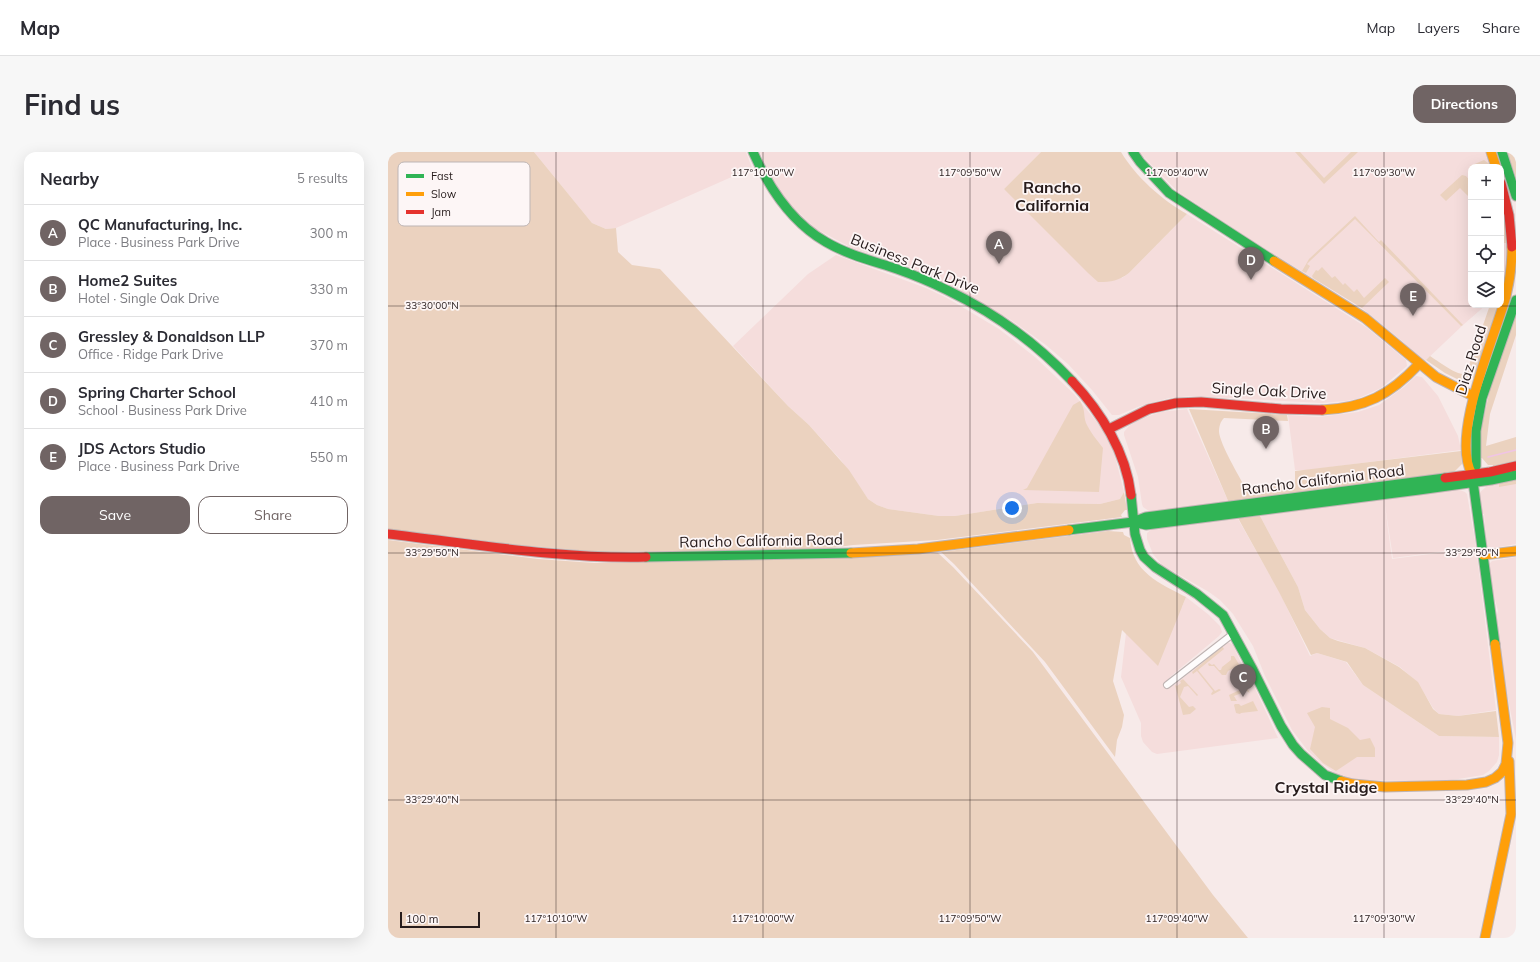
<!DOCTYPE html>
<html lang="en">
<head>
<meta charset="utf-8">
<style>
	:root { --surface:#fff; --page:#f7f7f7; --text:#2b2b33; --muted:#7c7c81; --line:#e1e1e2; --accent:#706464 }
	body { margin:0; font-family:Mulish,sans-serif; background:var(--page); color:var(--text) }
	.controls { position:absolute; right:12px; top:12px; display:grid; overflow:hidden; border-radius:8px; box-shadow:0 4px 16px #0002 }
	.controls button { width:36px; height:36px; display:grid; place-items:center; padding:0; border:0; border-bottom:1px solid var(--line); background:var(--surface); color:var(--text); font:20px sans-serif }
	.scale { position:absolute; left:12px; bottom:10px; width:80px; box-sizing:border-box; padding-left:4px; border:2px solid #271c1c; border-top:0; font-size:11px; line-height:14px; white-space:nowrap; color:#271c1c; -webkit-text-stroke:3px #fdf6f6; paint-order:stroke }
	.you { position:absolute; left:624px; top:356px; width:14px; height:14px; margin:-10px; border:3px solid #fff; border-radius:50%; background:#1a73e8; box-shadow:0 0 0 6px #1a73e833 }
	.badge { display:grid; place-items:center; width:26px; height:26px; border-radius:50%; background:var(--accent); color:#fff; font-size:13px; font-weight:700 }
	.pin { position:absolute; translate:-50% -33px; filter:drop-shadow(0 1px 2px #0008) }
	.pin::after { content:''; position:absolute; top:21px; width:14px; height:12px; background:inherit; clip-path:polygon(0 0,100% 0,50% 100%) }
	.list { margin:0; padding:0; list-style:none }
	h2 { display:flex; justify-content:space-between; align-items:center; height:52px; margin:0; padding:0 16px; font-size:17px }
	h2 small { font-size:13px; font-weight:400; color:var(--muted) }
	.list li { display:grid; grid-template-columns:26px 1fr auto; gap:12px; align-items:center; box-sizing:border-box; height:56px; padding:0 16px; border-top:1px solid var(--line) }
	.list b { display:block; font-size:15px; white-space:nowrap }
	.list p { margin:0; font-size:13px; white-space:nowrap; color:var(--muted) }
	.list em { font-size:13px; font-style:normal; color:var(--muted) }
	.actions { display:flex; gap:8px; padding:12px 16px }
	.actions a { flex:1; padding:9px 0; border:1px solid var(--accent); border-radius:12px; text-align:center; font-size:14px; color:var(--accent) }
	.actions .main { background:var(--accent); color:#fff }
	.icon { flex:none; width:22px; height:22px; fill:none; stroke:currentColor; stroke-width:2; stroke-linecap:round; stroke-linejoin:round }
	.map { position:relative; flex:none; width:1128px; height:786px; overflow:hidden; border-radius:12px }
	header { display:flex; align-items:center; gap:24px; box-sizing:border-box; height:56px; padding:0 20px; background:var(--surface); border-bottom:1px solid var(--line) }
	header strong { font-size:19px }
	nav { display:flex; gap:22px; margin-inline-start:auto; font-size:14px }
	.intro { display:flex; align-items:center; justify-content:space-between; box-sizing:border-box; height:96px; padding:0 24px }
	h1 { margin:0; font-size:28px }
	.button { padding:10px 18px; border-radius:12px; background:var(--accent); color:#fff; font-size:14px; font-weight:700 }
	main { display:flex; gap:24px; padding:0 24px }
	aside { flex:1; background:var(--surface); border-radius:12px; box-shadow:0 4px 16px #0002 }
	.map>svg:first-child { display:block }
</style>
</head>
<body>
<header>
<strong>Map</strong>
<nav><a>Map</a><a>Layers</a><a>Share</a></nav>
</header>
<div class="intro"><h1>Find us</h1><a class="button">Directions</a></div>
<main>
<aside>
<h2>Nearby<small>5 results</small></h2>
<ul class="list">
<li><span class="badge">A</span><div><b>QC Manufacturing, Inc.</b><p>Place · Business Park Drive</p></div><em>300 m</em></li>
<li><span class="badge">B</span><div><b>Home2 Suites</b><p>Hotel · Single Oak Drive</p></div><em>330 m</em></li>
<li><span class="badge">C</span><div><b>Gressley &amp; Donaldson LLP</b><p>Office · Ridge Park Drive</p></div><em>370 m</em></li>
<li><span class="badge">D</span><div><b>Spring Charter School</b><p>School · Business Park Drive</p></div><em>410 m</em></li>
<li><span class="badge">E</span><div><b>JDS Actors Studio</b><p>Place · Business Park Drive</p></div><em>550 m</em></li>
</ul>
<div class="actions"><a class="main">Save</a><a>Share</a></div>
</aside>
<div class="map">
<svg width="1128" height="786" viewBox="0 0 1128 786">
	<rect width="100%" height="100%" fill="#f7eae9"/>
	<path fill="#f5dddc" d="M146,0H358L364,16L228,76L218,77L204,71Z
		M372,0H653L616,37L734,126L741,121L799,62L978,175L1018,208L1019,214L993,236L969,247L957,249L934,251L803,244L781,246L752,254L731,263H724L704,238L680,212L658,193L623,168L561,132L523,115L464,96L428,77L403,53L393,41L384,28Z
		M751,0H1098L1103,15H1083V153H1098L1075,173L1036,210L1014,189L975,157L866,90L789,39Z
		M1113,43L1120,84V98L1117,129L1113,140Z
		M448,103L538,136L559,146L611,177L647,205L686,242L713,275L722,290L728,308L736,340L732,347L712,352L649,351L567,364H551L500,357L489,353L480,347L452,307L421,273L400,254L345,194L420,122Z
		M1028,224L1034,225L1050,244L1070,284L1073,298L920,318H907L900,263L931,265L970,260L991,253L1016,235Z
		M799,257L841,351L761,359L755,355L754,352L750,325L736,283V280L741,274L749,269L761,264L773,260Z
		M1128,327V392L1099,397L1096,362H1094L1091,341L1098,335L1097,333Z
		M1069,337L1077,340L1079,342L1088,395L1005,406L996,347Z
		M996,347L1004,407L1088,396L1108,558L1070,564L1051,562L1045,556L1030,531L1012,515L977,496L942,486L932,477L917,458L910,435L872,364Z
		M850,367L891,439L922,504L929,501L958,510L975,533L1051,584L1111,585V603L1109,610L1101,619L1095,623L1064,628L1025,629L967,628L950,623L933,611L920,599L904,578L877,524L865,494L845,462L832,448L821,440L774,413L765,402L759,387V381L765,376Z
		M1128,405V587L1115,522L1108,466L1110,459L1104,436L1101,412L1104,409Z
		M798,445L821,463L832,474L834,480L831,484L782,525L786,533L838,491H842L845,493L860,526L866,534L890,586L769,602L764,600L755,590L753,584V571L733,525L738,481L794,455Z"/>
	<path fill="#ebd2bf" d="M0,0H146L204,71L218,77L228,76L230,100L244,113L272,117L400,254L421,273L461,318L480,347L489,353L500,357L551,364H567L649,351L712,352L732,347L736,340L739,358H737L733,363L734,365L549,388L465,393L427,398L214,400L131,393L0,378Z
		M653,0H733C748,25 774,48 799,62L741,121C730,129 724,130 710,130L700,121L616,37Z
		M907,0H912L936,26L963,0H970L936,32Z
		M1119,0H1128V26V25Z
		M1096,8L1100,11H1102L1103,15H1083V21L1081,17L1082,14Z
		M1074,23L1078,24L1083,30V47L1072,36L1058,49L1052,43Z
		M1113,43L1118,66L1120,91H1113Z
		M967,64L991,90L993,88L1075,173L1073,174L967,67L923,108L919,112L922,114L918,121L914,119L921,107Z
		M934,115L944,126L947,124L955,133L957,131L966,140L969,137L976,146L997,126L1001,130L974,156L925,126L924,124L928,118L930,119Z
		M1102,153H1111L1086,226L1084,225L1075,229H1073L1057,221L1038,208L1042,204C1050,209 1069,224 1078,222Z
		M1128,161V183L1102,262L1098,294L1128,285V311L1105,315V313H1100L1094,306H1092V282L1102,238Z
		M692,249C698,259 695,262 698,271C702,280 709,288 715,296L711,340L635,338L639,336L685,253Z
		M801,257L899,263L900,269L836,266C832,270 831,275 831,280C832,292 851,324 858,337L907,331V319L1073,299L1074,312L1066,320L841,351Z
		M1128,327V332L1111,335V332Z
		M872,364L910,435L917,458L932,477L942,486L950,489L977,496L1011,515L1030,530L1045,557L1051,562L1070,564L1108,559L1111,585L1051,584L975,533L959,510L929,501L923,503L891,440L850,366Z
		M720,379L735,380L736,383L742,386C744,420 771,431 798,445L770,514L734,478L725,529L736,563L734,575L729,588L727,605L657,510L566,412L553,400Z
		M0,388L150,407L206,411L476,405L550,401L565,415L645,500L825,743L860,786H0Z
		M834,494L836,497L810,518L827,539L831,537L833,538L824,543L823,542L825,539L809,519L805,522L804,520Z
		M843,504H846L852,514L850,517L848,515L840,519L838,523H834L826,514H821L820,512L821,511L824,513L826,512L831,518H833L834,515L843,508Z
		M795,527L810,543L809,544L800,534L796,535L792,545L801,555L805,554L808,557L802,562L795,563L787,533L789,534L793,531L792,529Z
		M858,535L862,541L859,539L846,544L849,549H843L841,543Z
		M865,549L870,559L853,561L852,562L848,561L846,553L847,552H851L853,554Z
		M934,555L942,556V567L960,576L972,588L982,586L987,596V605H969L948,619L935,611L922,597L927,575L919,561Z"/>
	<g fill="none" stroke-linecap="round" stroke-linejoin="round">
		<path stroke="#f0c4e5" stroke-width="1.5" d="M1100,305L1128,298"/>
		<g stroke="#bfb4b3" stroke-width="8">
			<path id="street" d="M779,533L846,481"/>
		</g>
		<g stroke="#bfb4b3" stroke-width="11">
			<path id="fast" d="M365,0C381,36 403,70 438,90C460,103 485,109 509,117C526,123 543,130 559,138C607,161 648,191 684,229
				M745,0L752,10L781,41L886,109
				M1114,0L1128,44
				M743,343L747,382L752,398L756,405L767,415L809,442L835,463L865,518L893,574L905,593L913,602L937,623L953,629
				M745,370L758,373L1031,338L1103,328L1128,323
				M681,378L745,370L758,365L1057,326
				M258,405L463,401
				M1107,492L1084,322L1088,314V279L1094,246L1128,148"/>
		</g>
		<g stroke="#bfb4b3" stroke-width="11">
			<path id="slow" d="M1103,0L1108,15
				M886,109L977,166L1048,225L1085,244
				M934,258C977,256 1002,243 1031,212
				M1084,322C1062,284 1107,185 1118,144C1122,128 1124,112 1124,95
				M463,401L530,397L681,378
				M1095,403L1128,399
				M953,629L965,632L997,635L1079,633L1098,630L1107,626L1114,620L1118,612L1120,591L1107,492
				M1097,786L1123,662L1121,609"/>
		</g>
		<g stroke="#bfb4b3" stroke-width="11">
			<path id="jam" d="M1113,31L1121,63L1124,95
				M684,229C713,260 738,300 743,343
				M721,277L761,257L788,251L813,250L893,257L934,258
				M1057,326L1102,320L1128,314
				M0,382C86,392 172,407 258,405"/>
		</g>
		<use href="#street" stroke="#fefcfc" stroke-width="6"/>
		<use href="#fast" stroke="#30b455" stroke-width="9"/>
		<use href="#slow" stroke="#ff9f0a" stroke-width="9"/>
		<use href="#jam" stroke="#e5322d" stroke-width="9"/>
	</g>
	<path fill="none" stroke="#271c1c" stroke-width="1" stroke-opacity="0.45" d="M168,0V786M375,0V786M582,0V786M789,0V786M996,0V786M0,154H1128M0,401H1128M0,648H1128"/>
	<g text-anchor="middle" stroke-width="3.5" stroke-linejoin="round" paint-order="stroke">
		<g font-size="15" fill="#271c1c" stroke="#fdf6f6">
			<text transform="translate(527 112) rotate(22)" y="5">Business Park Drive</text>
			<text transform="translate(1083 208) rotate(-73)" y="5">Diaz Road</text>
			<text transform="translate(881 239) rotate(3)" y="5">Single Oak Drive</text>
			<text transform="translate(935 328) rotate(-7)" y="5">Rancho California Road</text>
			<text transform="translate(373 389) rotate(-1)" y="5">Rancho California Road</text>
		</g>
		<g font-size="16" font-weight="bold" fill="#271c1c" stroke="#fdf6f6">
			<text x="664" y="41">Rancho<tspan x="664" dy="18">California</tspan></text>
			<text x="938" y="641">Crystal Ridge</text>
		</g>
	</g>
	<rect x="10" y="10" width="132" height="64" rx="6" fill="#fdf6f6" stroke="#bdb5b5" stroke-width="1"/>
	<rect x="18" y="22" width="18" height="4" fill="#30b455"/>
	<rect x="18" y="40" width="18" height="4" fill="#ff9f0a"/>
	<rect x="18" y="58" width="18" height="4" fill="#e5322d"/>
	<g font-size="11" fill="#271c1c">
		<text x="43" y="28">Fast</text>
		<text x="43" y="46">Slow</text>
		<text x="43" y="64">Jam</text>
	</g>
	<g font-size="10" text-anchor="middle" fill="#271c1c" stroke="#fdf6f6" stroke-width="3.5" stroke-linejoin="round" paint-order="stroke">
		<text x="375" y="24">117°10'00"W</text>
		<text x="582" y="24">117°09'50"W</text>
		<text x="789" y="24">117°09'40"W</text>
		<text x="996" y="24">117°09'30"W</text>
		<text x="44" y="157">33°30'00"N</text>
		<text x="44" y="404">33°29'50"N</text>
		<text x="1084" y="404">33°29'50"N</text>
		<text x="44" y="651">33°29'40"N</text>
		<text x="1084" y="651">33°29'40"N</text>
		<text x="168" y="770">117°10'10"W</text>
		<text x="375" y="770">117°10'00"W</text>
		<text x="582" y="770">117°09'50"W</text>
		<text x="789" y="770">117°09'40"W</text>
		<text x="996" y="770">117°09'30"W</text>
	</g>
</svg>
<div class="controls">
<button>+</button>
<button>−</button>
<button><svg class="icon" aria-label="locate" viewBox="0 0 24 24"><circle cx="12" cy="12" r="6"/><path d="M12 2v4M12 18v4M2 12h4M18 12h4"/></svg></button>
<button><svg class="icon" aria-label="layers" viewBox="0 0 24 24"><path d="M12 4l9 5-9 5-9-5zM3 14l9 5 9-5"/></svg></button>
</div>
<div class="scale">100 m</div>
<div class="you"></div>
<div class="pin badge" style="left:611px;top:112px">A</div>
<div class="pin badge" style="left:878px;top:297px">B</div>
<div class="pin badge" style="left:855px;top:545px">C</div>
<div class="pin badge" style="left:863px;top:128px">D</div>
<div class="pin badge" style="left:1025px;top:164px">E</div>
</div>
</main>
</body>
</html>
